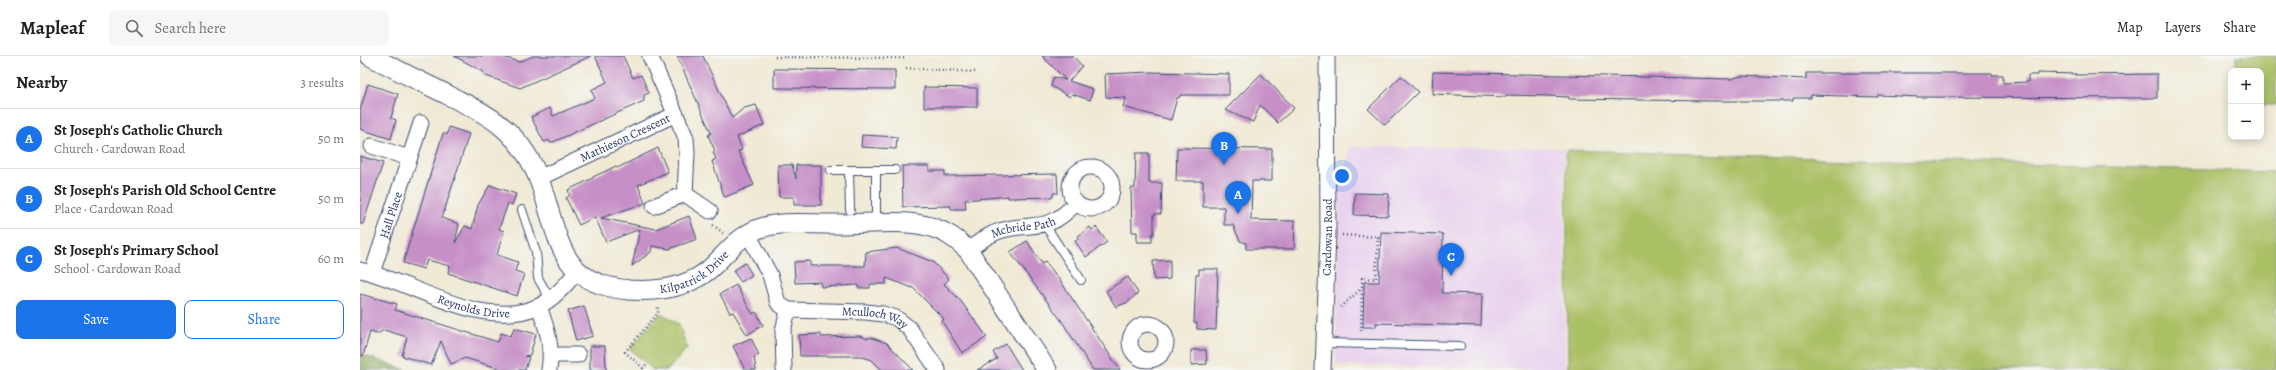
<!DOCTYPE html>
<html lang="en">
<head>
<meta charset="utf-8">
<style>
	:root { --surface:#fff; --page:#f6f6f6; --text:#202124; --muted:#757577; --line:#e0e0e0; --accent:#1a73e8 }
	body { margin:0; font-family:Alegreya,serif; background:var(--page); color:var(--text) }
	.controls { position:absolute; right:12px; top:12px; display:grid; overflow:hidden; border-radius:8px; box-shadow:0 2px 10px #0003 }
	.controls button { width:36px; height:36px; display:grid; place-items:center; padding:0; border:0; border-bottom:1px solid var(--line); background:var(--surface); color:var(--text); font:20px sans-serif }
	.you { position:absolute; left:982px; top:120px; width:14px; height:14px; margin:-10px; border:3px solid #fff; border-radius:50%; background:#1a73e8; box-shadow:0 0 0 6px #1a73e833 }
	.badge { display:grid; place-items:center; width:26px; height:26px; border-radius:50%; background:var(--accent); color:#fff; font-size:13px; font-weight:700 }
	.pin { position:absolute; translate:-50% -33px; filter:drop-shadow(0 1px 2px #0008) }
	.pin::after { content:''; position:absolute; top:21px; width:14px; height:12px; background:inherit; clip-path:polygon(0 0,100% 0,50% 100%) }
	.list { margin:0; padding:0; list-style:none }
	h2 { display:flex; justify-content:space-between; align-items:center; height:52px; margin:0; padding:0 16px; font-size:17px }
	h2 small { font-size:13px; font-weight:400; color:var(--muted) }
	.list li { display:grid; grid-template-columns:26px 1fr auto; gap:12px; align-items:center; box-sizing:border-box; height:60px; padding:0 16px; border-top:1px solid var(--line) }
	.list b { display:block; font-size:15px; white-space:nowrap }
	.list p { margin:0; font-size:13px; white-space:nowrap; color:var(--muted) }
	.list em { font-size:13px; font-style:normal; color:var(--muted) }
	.actions { display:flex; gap:8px; padding:12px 16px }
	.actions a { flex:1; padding:9px 0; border:1px solid var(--accent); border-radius:8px; text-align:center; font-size:14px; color:var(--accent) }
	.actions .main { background:var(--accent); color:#fff }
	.icon { flex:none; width:22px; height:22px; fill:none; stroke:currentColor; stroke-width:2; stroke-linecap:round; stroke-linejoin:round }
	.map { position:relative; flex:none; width:1916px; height:314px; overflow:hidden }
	header { display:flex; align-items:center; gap:24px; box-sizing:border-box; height:56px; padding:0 20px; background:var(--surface); border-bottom:1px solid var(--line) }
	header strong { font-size:19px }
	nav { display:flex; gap:22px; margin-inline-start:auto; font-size:14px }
	.search { width:280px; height:36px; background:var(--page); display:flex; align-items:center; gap:10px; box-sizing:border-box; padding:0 14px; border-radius:8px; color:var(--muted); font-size:15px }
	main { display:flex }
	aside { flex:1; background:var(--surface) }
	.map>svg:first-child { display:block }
</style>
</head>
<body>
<header>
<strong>Mapleaf</strong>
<div class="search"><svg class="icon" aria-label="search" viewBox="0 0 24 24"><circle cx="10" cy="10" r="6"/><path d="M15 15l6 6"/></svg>Search here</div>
<nav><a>Map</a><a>Layers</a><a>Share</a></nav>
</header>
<main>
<aside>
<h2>Nearby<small>3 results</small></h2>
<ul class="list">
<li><span class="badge">A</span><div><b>St Joseph's Catholic Church</b><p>Church · Cardowan Road</p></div><em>50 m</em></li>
<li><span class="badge">B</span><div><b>St Joseph's Parish Old School Centre</b><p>Place · Cardowan Road</p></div><em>50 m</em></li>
<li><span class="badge">C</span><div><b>St Joseph's Primary School</b><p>School · Cardowan Road</p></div><em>60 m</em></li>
</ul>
<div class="actions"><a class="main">Save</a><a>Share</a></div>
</aside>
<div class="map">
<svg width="1916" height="314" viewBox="0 0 1916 314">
	<rect width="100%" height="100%" fill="#f6f6f2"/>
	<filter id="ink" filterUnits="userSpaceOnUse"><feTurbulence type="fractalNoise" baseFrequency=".025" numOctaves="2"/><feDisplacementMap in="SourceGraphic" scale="8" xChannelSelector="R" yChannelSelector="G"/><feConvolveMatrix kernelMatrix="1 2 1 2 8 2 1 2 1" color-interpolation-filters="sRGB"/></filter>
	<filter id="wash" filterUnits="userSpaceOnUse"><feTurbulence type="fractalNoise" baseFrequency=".012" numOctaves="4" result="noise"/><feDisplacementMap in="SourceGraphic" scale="16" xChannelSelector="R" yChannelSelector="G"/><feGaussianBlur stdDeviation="0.9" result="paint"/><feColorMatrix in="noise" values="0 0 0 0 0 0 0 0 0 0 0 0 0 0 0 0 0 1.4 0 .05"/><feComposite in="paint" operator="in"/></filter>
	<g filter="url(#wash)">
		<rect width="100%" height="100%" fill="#f0e9d4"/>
		<path fill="#e8d2ee" d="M991,91L1204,92L1205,314L976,309L979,131Z"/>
		<path fill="#aac065" stroke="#627862" d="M1876,0H1916V49H1901V15H1876Z
			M1206,94L1912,116L1916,115V314H1208Z
			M301,257L319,268L327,292L308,314H293L270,293Z"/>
		<path fill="#87a65a" stroke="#516a5c" d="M0,298L47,314H0Z"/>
		<g id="blocks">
			<path fill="#c68fc7" d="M94,0H141L159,6L173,0H231L160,32L123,19L124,16Z
				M235,0H263L273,22L281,19L289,37L284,39V45L193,86L190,87L189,84L184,86L171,61L190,52L193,60L235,42L231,34L247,26Z
				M317,0H343L372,62L384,52L396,49L404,69L377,81L382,94L378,95L394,129L365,141L364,140L352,105L356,103L353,96L355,95L348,79L351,77Z
				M682,0H713L722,10L709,25L733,33L730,44L712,38L710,41L691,30L694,21L706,24Z
				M414,13L535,14V33L414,32Z
				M791,16L869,18V39H820V41L817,42L811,64L763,51L766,42L746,41L745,18Z
				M1073,16L1371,23L1381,20L1446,23V17H1632V19H1643V27L1668,26V19H1678V17L1716,18V19L1797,18V42L1560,41L1518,39V41L1451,39V42H1433V45H1352L1209,43V41L1188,40L1146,39V41L1072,38Z
				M901,18L934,52L918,67L900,49L893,66L865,54Z
				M1041,20L1058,36L1025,69L1008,53Z
				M8,28L38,38L31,62L36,64L31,83L0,73V54Z
				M564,31L617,32V51H564Z
				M89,71L109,78L82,162L99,168L95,187L105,170L112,173L118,149L130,129L156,138L152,149L148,147L139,173L144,175L137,199L158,206L155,215L164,218L157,240L88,217L90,210L67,204L64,213L43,207L83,77L87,79Z
				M502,79L537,81L536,93L501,91Z
				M298,92L308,116L278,129L285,147L241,162L296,173L329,160L337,183L309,193L292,190L291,196L272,210L280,173L246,186L235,161L219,169L206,142L210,139L208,134L233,122V121L256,110L257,112Z
				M817,92L912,93V125H892L891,164L935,165L934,193H886V187L880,185L873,169H864V151H843V125H816Z
				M776,97H789V127H802L801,158H794V178H792V186H777V176H772L771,132H775Z
				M0,100L23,107L3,168H0Z
				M418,109H432L436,123V109H461V149H434V141H419Z
				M542,110H569V115H585V120L697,118L698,137H693V141L648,142V140L605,144L606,153H591V150L543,151Z
				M995,137L1029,138L1028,160L994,159Z
				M730,171L732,174L736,171L747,186L726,201L715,185L720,182L718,180Z
				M1021,176L1083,178L1082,237L1122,238L1121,270L1016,267V271H1003L1004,226H1019Z
				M667,185L682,208L685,205L699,223L760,314H733L701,264L650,196Z
				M537,192L573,206L589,223L584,228L600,244L627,281L602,297L582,265L584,263L553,232L526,222V228H510V232H498V229L461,231V226L435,227L434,206L450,205V210H505L506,196Z
				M810,204V223L794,224L793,205Z
				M385,207L392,219L381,226L373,215Z
				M839,213H858L856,274L837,273V267H834L836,219H839Z
				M768,221L778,237L768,246L756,251L746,235Z
				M376,229L389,252L393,258L396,256L403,269L387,279L373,256L370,257L360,238Z
				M0,238L37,248L35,254L138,286L141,277L151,280L154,272L176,278L170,299L165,300L169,301L165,314H144L105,302L91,308L81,285L71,309L42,300L47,281L24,274L17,278L10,276L3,300L0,299Z
				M224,250L233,280L216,285L208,255Z
				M461,278V281L500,280L508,283L509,281L527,287L553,314H522L512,304L500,300H440L439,279Z
				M391,282L399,299L394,301L396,314H385L373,290Z
				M646,288L662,314H617L637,303L633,296Z
				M230,290H245L246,314H230Z
				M831,294H846L847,308L831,309Z"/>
		</g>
	</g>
	<g filter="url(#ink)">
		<use href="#blocks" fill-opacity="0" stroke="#3b4b70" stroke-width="1"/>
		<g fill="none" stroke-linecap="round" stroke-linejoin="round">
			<g stroke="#3b4b70" stroke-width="10">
				<path id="service" d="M471,114H535
					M489,115L490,154
					M162,154L176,196L178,222L190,243
					M516,167V115
					M685,169L721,224
					M965,287L1100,290"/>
			</g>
			<g stroke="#3b4b70" stroke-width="17">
				<g id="minor">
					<path d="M290,0L326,82L327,96L325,138L350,155"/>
					<path d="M12,90L49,102"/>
					<circle cx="731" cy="132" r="21"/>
					<path id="s1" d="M179,122L316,58"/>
					<path d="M294,150L325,138"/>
					<path d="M388,178L410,219L418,247L428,254L423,275L424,314"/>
					<path id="s2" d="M608,194C618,187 630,177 643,174C679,165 686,178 716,147"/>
					<path id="s3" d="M0,214C54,226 123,276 179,250C194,243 207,228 217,215"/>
					<path id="s4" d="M12,217L61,67"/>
					<path d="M179,250C187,273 193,290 189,314"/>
					<path id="s5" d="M428,254L506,256L523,258L536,262L549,272L578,314"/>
					<circle cx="788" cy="286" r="18"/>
					<path d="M191,299H218"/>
					<path id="s6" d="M963,314L968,178L967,0"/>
				</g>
			</g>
			<g stroke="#3b4b70" stroke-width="21">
				<g id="tertiary">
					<path id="s7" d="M10,0C35,13 61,26 86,38C107,49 129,58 147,75C160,87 173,106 179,124C190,150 196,197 218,215C232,228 250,232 269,234C300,236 333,231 355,208C368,195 380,180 398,173C422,164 453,169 479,168C508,168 543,163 571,171C587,176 596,183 608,194L687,314"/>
				</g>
			</g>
			<path stroke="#3b4b70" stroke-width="2.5" stroke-dasharray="1 3" stroke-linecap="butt" d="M415,1L547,2
				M546,12L617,16
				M353,169L363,177
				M982,179L1018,181L1016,223L1002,222L1001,277
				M981,251L1001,233
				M286,309L283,312L265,296L298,257V250"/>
			<use href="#service" stroke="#fff" stroke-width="8"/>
			<use href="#minor" stroke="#fff" stroke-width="15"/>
			<use href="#tertiary" stroke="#fff" stroke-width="19"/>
		</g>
	</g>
	<g text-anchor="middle" stroke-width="3" stroke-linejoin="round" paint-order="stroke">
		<g font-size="12" fill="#1b2f5e" stroke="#f6f6f2">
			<text dy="4" stroke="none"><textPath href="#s1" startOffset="95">Mathieson Crescent</textPath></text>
			<text dy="4" stroke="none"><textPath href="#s4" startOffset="61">Hall Place</textPath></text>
			<text dy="4" stroke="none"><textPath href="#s2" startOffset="61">Mcbride Path</textPath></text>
			<text dy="4" stroke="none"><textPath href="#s6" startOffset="133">Cardowan Road</textPath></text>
			<text dy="4" stroke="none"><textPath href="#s7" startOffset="441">Kilpatrick Drive</textPath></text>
			<text dy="4" stroke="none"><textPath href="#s3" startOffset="120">Reynolds Drive</textPath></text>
			<text dy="4" stroke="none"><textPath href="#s5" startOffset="88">Mculloch Way</textPath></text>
		</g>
	</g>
</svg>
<div class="controls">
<button>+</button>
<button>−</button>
</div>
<div class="you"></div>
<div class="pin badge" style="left:878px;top:158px">A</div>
<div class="pin badge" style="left:864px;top:109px">B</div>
<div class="pin badge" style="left:1091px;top:220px">C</div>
</div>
</main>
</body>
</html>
